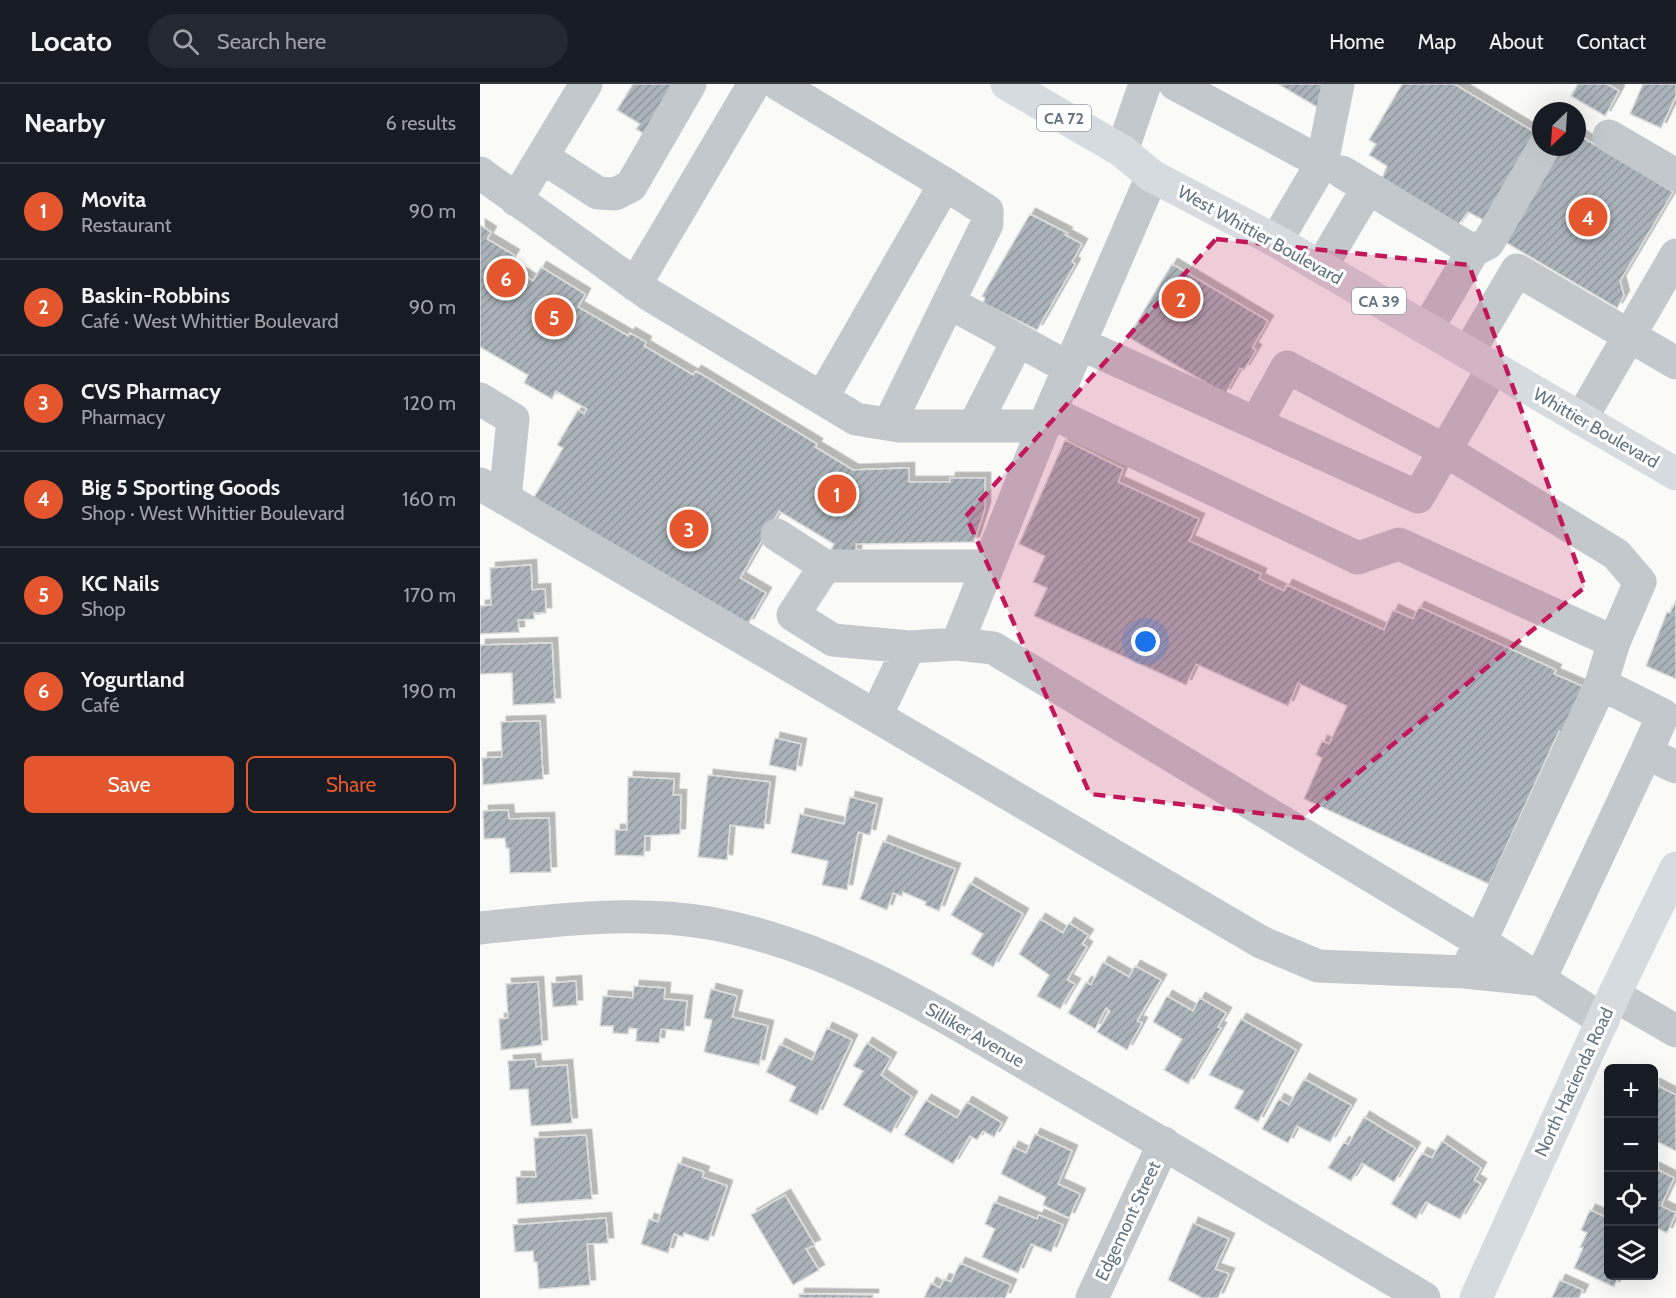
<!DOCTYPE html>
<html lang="en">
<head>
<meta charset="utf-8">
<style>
	:root { --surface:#171b24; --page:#242831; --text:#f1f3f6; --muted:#9ea1a6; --line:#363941; --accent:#e4572e }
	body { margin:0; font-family:Cabin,sans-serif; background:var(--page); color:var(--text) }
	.controls { position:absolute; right:18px; bottom:18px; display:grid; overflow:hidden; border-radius:9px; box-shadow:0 6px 24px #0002 }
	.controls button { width:54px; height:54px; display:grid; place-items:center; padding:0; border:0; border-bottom:2px solid var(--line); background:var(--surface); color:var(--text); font:30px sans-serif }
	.compass { position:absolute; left:1052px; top:18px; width:54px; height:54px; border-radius:50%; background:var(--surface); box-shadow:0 6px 24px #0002; rotate:205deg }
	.you { position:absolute; left:666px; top:558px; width:21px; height:21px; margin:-15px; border:4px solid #fff; border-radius:50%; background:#1a73e8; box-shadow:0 0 0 9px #1a73e833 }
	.badge { display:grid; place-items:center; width:39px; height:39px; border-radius:50%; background:var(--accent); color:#fff; font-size:20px; font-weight:700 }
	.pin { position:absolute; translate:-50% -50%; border:3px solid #fff; box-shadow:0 2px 6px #0006 }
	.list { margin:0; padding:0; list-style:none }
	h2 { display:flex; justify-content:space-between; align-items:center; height:78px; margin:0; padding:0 24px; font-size:26px }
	h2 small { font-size:20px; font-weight:400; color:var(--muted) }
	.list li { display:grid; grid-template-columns:39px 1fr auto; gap:18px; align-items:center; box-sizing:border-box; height:96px; padding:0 24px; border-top:2px solid var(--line) }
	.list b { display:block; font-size:22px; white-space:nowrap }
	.list p { margin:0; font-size:20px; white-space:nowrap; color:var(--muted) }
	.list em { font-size:20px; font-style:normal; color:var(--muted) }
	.actions { display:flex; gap:12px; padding:18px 24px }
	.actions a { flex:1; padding:14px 0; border:2px solid var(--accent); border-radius:9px; text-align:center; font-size:21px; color:var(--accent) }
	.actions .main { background:var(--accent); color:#fff }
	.icon { flex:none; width:33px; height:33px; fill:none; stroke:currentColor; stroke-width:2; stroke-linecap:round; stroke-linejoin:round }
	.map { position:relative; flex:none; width:1196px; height:1214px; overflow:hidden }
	header { display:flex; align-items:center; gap:36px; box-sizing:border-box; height:84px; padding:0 30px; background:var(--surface); border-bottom:2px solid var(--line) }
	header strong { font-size:28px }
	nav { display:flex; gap:33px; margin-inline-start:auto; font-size:21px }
	.search { width:420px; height:54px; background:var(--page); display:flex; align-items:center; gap:15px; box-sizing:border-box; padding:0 21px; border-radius:33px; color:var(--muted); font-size:22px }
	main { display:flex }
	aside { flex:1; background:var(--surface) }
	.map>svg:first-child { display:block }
</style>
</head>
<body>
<header>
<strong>Locato</strong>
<div class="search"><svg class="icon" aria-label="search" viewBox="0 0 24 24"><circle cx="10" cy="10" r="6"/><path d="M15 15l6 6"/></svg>Search here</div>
<nav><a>Home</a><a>Map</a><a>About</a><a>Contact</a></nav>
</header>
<main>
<aside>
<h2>Nearby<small>6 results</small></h2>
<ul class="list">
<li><span class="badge">1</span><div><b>Movita</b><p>Restaurant</p></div><em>90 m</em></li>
<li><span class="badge">2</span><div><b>Baskin-Robbins</b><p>Café · West Whittier Boulevard</p></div><em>90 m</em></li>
<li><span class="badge">3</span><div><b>CVS Pharmacy</b><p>Pharmacy</p></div><em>120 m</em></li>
<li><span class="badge">4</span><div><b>Big 5 Sporting Goods</b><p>Shop · West Whittier Boulevard</p></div><em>160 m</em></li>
<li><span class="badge">5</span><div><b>KC Nails</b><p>Shop</p></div><em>170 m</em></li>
<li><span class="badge">6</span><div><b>Yogurtland</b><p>Café</p></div><em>190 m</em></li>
</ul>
<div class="actions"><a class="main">Save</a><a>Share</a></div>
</aside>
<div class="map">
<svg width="1196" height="1214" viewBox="0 0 1196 1214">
	<defs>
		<pattern id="building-hatch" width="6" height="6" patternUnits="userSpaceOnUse" patternTransform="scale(1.5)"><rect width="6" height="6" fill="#aab3b9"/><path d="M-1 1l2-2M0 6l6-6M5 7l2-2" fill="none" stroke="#8e969c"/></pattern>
		<filter id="shadow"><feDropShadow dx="5.5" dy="-5.5" stdDeviation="0" flood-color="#0004"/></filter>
	</defs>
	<rect width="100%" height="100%" fill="#fafaf8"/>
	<path fill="url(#building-hatch)" stroke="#dcdcda" stroke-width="1.5" filter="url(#shadow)" d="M153,0H196L164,50L156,45L160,40L137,26Z
		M798,0H848L842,26Z
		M922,0H974L1061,52L1007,138L988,128L976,143L901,97L907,82L889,71L896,60L889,56Z
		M1098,0H1127L1139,7L1125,32L1091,12Z
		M1163,0H1196V12L1181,44L1150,30Z
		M1097,50L1193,108L1140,197L1144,212L1137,224L1025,158L1080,63H1097Z
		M550,130L587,149L585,151L602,160L592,178L595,180L557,246L503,219L505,214L502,212Z
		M0,141L11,148L7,155L34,171L27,181L53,197L61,183L105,210L98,223L148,252L150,249L166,258L164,262L213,291L216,287L337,360L335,363L373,386L429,384V398H470V394H505V424L494,458L376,460V470L351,466L354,460L299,427L260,494L286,509L268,540L53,415L83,364L77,361L98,326L104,330L107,325L76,307L72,315L44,299L48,291L0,263Z
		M692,180L788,237L772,264L776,266L764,286L760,284L745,310L648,253Z
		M585,356L643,385L638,398L719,435L709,457L781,490L779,495L804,507L807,501L904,546L913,526L933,535L939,523L1076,586L1074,590L1104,603L1088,651L1079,647L1009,800L824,715L842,674L836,671L842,657L849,660L867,622L818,599L808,622L716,580L706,601L554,532L567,504L553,498L565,472L539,460Z
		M51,481L52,506L65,505L66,529H54V535L38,536L39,548L0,550V522L11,521L10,484Z
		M1196,516V595L1166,582L1187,528L1190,529Z
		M72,559L75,619L33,621L32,589L0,590V561Z
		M60,637L63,695L3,701L2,674L22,673L21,638Z
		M295,654L321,660L316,687L289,681Z
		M228,691L290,698L284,745L250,741L247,776L218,773Z
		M148,693L194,695L193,711H201L200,750L165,752L164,772L135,771V746H147Z
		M370,713L397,720L390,751L378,748L367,806L342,801L348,777L311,769L320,730L364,740Z
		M28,726L29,735L69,734L71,788L30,789L29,764H26L25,754L4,755L3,727Z
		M403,757L475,785L459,827L445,821L446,818L423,808L422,812L413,809L407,826L380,815Z
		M490,799L543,830L513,883L491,870L503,850L471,831Z
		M560,835L583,849L589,839L608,851L602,860L607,863L587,896L595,900L580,925L557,912L569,891L539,870Z
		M623,878L649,893L655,882L681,896L657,937L662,939L647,966L617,948L630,927L626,924L615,945L588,929L606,898L611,901Z
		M96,897L97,921L73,923L71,899Z
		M58,898L62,961L21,966L19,935L28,934L26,900Z
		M154,902L185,904L184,915L207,917L204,947L181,945L179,959L156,957L157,945L149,944L148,950L133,949V942H120L123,912L153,914Z
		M231,905L257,912L252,933L288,942L279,981L224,968L232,936L224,934Z
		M687,912L713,927L720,914L746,929L738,943L741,944L708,1000L684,986L702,955L673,938Z
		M761,935L816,966L778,1038L754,1024L764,1007L729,991Z
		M347,944L372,956L337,1031L309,1017L316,1003L286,988L300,960L332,976Z
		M387,959L411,974L401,991L432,1013L411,1049L363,1021L383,987L373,982Z
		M55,975L56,983L87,981L92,1039L51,1042L48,1005L30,1006L28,977Z
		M824,995L871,1021L850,1058L817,1042L808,1059L782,1045L799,1015L809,1021Z
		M1174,1000L1196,1011V1067L1174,1056Z
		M446,1016L477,1034L487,1018L522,1039L514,1053L503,1047L497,1056L490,1052L473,1080L424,1051Z
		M884,1033L935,1064L914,1098L882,1079L871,1097L848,1084L864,1058L868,1061Z
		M555,1050L592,1067L578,1100L600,1110L589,1134L563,1121L566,1113L521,1090L533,1063L546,1069Z
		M106,1051L112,1115L37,1120L36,1093H56L54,1054Z
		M962,1057L1001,1084L994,1096L1001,1100L980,1135L946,1118L936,1135L911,1120L942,1069L952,1074Z
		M198,1079L224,1088L222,1093L247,1102L228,1157L204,1149L203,1153L194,1150L188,1169L161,1160L169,1135L178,1138Z
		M1174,1084L1194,1094L1181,1122L1196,1129L1187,1149L1174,1143Z
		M305,1111L335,1161L326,1165L339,1186L313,1201L271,1131Z
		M514,1118L557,1135L559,1131L583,1141L571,1168L551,1160L538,1189L502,1173L515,1145L505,1140Z
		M1110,1126L1128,1134V1192H1139L1134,1203L1094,1184L1103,1164L1100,1163L1107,1149L1101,1146Z
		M126,1134L128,1159L107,1160L110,1201L59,1205L57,1178H54L53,1167L35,1168L33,1141Z
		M713,1139L749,1155L735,1185L749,1190L738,1214H722L688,1196Z
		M480,1179L531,1201L525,1214H444L451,1199L460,1204L464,1195L471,1198Z
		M1080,1196L1103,1206L1099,1214H1072Z
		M319,1210L393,1211V1214H319Z"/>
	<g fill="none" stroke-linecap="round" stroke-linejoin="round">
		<path stroke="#c3c8cc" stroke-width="33" d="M298,0L465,100L342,314
			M695,0L842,79
			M1129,52L1196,91
			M642,67L665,0
			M62,73L118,109L135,110L151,102L210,0
			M862,88L993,167
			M0,89L170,211L376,335L419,342H564
			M672,92L564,342L477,560L513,564L1001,858L1123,936
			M36,116L106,0
			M796,157L842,79L858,0
			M841,183L888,104
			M155,201L274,0
			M470,219L589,284
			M947,245L993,167L1008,159L1064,63
			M601,260L938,413L1013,284
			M988,269L1037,186L1196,279
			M0,315L33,335L25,415
			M570,328L878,474L919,460L1134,558L1121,600L991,877
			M1101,335L1196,171
			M776,339L807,283L966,367L1136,470L1160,498L1134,558
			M409,340L507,140V127L465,100
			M494,342L538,256
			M0,400L781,858L838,882L985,888L1052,895
			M297,451L345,482H508
			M345,482L313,531L353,556L429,563L477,560
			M1121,600L1183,631L1166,669
			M396,632L429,563
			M0,844C76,836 153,826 229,839C354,861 461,931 570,994C695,1066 819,1140 944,1214
			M1060,895L1166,669L1196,683
			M1134,911L1196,947
			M612,1214L684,1059"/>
		<path stroke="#d6dbdf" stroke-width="33" d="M527,0L642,67L672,92L796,157L1196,390
			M996,1214L1134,911L1196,784"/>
	</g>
	<path fill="#c2185b" fill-opacity="0.2" stroke="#c2185b" stroke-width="4.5" stroke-dasharray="12 8" stroke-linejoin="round" d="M736,155L989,181L1105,503L823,734L610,710L486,432Z"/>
	<g text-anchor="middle" stroke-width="6" stroke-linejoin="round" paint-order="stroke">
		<g fill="#fff" stroke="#939fa8" stroke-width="1.5">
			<rect x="557" y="21" width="54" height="26" rx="4.5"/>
			<rect x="872" y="204" width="54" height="26" rx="4.5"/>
		</g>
		<g font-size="16" font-weight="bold" fill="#657683">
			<text x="584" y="40">CA 72</text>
			<text x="899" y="223">CA 39</text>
		</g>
		<g font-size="18" fill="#657683" stroke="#fff">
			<text transform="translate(780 151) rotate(29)" y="6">West Whittier Boulevard</text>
			<text transform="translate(1116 344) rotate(30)" y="6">Whittier Boulevard</text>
			<text transform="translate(495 951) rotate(30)" y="6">Silliker Avenue</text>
			<text transform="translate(1094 998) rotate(-65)" y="6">North Hacienda Road</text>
			<text transform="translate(648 1137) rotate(-65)" y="6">Edgemont Street</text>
		</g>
	</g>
</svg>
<div class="controls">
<button>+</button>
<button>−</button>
<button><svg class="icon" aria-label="locate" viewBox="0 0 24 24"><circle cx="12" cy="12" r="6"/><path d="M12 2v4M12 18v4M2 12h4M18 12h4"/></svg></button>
<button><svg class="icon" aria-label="layers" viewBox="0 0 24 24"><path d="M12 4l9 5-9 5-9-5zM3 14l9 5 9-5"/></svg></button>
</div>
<svg class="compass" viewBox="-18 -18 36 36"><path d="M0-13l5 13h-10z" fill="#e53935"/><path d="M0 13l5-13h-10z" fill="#9ea1a6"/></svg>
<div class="you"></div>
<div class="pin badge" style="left:357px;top:410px">1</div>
<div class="pin badge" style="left:701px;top:215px">2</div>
<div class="pin badge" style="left:209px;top:445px">3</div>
<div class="pin badge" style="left:1108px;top:133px">4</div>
<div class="pin badge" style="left:74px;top:233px">5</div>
<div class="pin badge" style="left:26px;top:194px">6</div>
</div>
</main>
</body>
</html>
